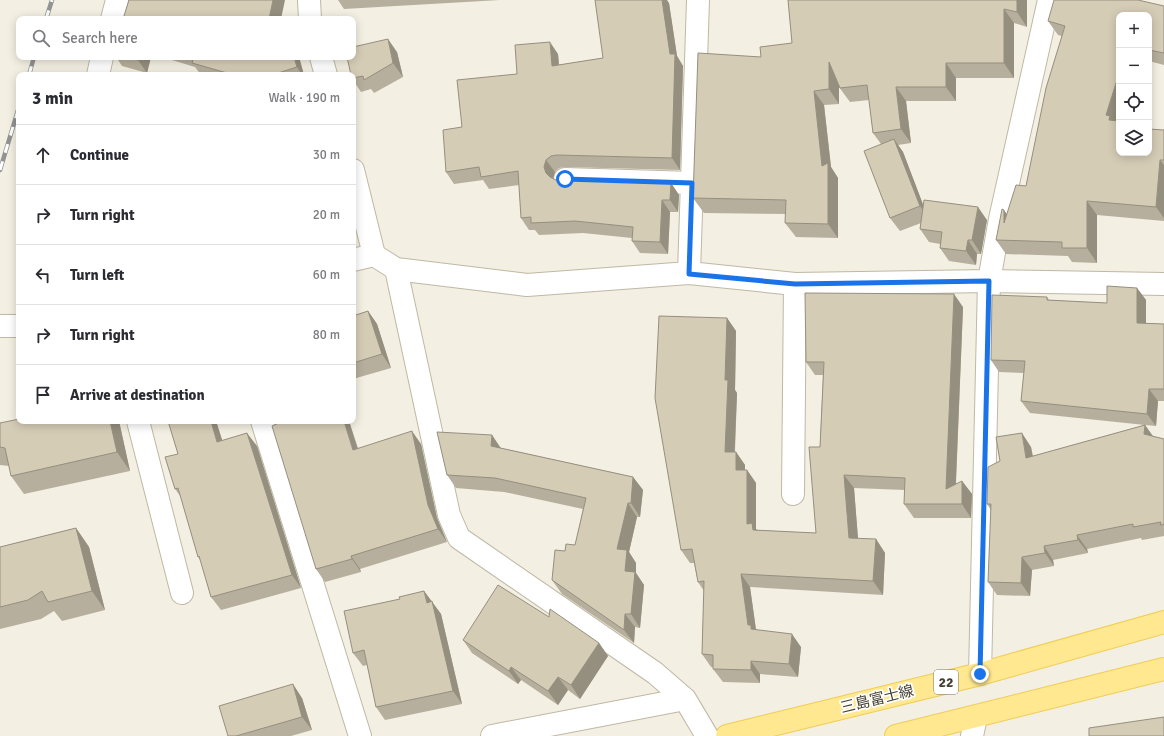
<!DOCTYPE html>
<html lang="en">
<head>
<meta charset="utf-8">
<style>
	:root { --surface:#fff; --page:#f7f7f7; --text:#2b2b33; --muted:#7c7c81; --line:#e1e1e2 }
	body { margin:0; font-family:Signika,"Noto Sans JP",sans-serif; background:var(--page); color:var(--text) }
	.controls { position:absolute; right:12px; top:12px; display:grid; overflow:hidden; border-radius:8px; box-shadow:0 2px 10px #0003 }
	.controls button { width:36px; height:36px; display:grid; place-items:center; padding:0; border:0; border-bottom:1px solid var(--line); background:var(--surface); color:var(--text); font:20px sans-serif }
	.stop { position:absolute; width:12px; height:12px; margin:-9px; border:3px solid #1a73e8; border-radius:50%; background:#fff }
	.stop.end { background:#1a73e8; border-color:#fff; box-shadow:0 1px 4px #0008 }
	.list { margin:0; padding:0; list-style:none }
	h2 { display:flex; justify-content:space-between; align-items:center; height:52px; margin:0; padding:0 16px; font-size:17px }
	h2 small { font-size:13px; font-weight:400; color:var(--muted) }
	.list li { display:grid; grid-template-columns:26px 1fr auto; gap:12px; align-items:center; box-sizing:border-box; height:60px; padding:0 16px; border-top:1px solid var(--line) }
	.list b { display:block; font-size:15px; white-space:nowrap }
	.list em { font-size:13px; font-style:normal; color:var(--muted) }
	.icon { flex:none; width:22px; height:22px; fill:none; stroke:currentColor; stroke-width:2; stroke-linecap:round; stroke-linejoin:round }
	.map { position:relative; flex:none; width:1164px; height:736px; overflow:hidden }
	.search { position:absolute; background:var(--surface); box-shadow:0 2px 10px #0003; left:16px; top:16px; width:340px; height:44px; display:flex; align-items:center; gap:10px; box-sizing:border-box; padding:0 14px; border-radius:8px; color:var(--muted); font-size:15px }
	.panel { position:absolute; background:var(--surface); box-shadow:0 2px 10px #0003; left:16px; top:72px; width:340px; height:352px; border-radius:8px }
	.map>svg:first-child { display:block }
</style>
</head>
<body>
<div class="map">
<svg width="1164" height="736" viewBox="0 0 1164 736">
	<rect width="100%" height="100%" fill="#f3efe2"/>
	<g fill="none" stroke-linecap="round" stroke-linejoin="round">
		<g stroke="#bfb8a4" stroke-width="24">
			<path id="minor" d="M309,0L310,19
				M112,19L117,0
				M321,57L326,75
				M98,75L102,57
				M353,170L374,255L396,269L527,285L689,273L795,284L989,281L1164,284
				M565,179L692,183
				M353,260L374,255
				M396,269L449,515L459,538L655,673L685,699L707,736
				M689,273L698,0
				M0,326H19
				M138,421L182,593
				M262,421L360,736
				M793,494L795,284
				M980,674L989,281L1000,219L1049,0
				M492,736L685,699
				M972,736L976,717"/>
		</g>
		<g stroke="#efcd54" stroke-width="24">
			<path id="major" d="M727,736L980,674L1164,622
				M896,736L1164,669"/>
		</g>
		<use href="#minor" stroke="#fff" stroke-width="22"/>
		<use href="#major" stroke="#ffe88f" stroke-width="22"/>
		<g stroke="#939393" stroke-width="4.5">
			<path id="rail" d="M46,19L52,0
				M29,75L34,57
				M0,170L19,107"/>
		</g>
		<use href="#rail" stroke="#fff" stroke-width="3" stroke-dasharray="9" stroke-linecap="butt"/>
	</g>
	<path fill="#b7af9d" d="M338,0H500L344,9Z
		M788,0H1027V27L1014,23V78H956V101H906L911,143L898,145L903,152L923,205L987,220L981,254H977L976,265L949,261L940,248V244L929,242L920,229L921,223L900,231L890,218L881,144L873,133L869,100L850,102L839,87V104L824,105L831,167L838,178V238L796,237L785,223L786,214L704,213L693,198L761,57L792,43Z
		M669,3L677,56L683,66L680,170L565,167L559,168L555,172L553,178L556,180L671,183L679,195L678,212H670L668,254L640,253L632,241V238L583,233L539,235L535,230H529L521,218L519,185L489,189L483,180L454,184L446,172L462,127L517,74L558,54L559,65L603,58Z
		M1164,6V65L1149,61V15H1119V153L1164,130V221L1097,215V263L1072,262L1068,256L1006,254L996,240L1007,214L1026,186L1062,36L1058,35L1048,21Z
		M397,52L403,77L374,93L371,89L361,92L353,80V75Z
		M116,57H151L147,73L122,66Z
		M162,57H299L304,75H201L195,67Z
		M1137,288L1146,300V323L1164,324V401H1158L1156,426L1145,425L1153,436L1164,439V536L1142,540L1141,538L1087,549L1088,553L1053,560L1054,566L1032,570L1030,596L997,595L988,582L991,510L987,504L1031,447L1033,456L1145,425L1030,413L1021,401L1024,373L999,372L991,360L1047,297L1049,300L1107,303Z
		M963,307L956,484L962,481L972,494L971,518H914L904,504L905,490L854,488L858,539H876L885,553L883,595L750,587L756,630L801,647L798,677L760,674V683L723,682L713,669V667H711L702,654L704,591L698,582L694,563H690L681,550L727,318L736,331L735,390L737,393L735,452H736L745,465V470H747L756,483V529L757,530L816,533L823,375H815L806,362Z
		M368,311L377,324L391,368L353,379V316Z
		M119,421L130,471L24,494L11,476L9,466L0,465V423Z
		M168,421H216L222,440L257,446L301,588L221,610L211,597L201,561L198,557L181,497L175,489L178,454Z
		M283,421H349L358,448L421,444L437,518L447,542L360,569L361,572L325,582L316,569Z
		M492,435L501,448L633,477L643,490L640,517H637L629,552L636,563V573L644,585L640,628L635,627L634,643L562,594L552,580L565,551L575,545L583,509L504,492L456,488L447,475Z
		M76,528L89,547L105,610L62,621L54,611L41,619L0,629V547Z
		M424,591L441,614L462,704L385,720L376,707L367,665L363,666L353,653L400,599Z
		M549,617L599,643L608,656L580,699L568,690L558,705L521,680L518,684L472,653L463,640Z
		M302,698L312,730L291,736H228Z"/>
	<path fill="#958f7f" d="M273,0H285L281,19H269Z
		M662,0H667L669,3L677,56L683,66L680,170L672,158L670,54Z
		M1017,0H1027V27L1017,12Z
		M1004,9L1014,23V78L1004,63Z
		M388,39L397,52L403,77L393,63Z
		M550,42L558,54L560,78L552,66Z
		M139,57H151L147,73L138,60Z
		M294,57H299L304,75H302L297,67Z
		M829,62L839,76V104L829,89Z
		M946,63L956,78V101L946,87Z
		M1119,74V134L1106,115Z
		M896,87L906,101L911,143L901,129Z
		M814,91L824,105L831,167L838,178V238L828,224Z
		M894,139L903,152L929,220L920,206Z
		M546,160L555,172L553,179L554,185L546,173L544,167Z
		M1160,160L1164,165V218L1156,207Z
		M671,183L679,195L678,212L670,200Z
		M662,200L670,212L668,254L660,242Z
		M1087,201L1097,215V263L1087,248Z
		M978,207L987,220L981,254L972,240Z
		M1004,210L1014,224L1004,223Z
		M968,240L977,254L976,265L966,251Z
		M1137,288L1146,300V335L1137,323Z
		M954,294L963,307L955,502L946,489Z
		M368,311L377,324L391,368L382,354Z
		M727,318L736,331L735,390L737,393L734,465L725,452V380Z
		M1149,389L1158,401L1156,426L1147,414Z
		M110,421H119L130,471L117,452Z
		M211,421H216L227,455L217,442Z
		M344,421H349L362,463L353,450Z
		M1145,425L1154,438L1144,434Z
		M412,431L421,444L437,518L447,542L438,529L428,505Z
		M247,433L257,446L301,588L292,575Z
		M1022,433L1031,447L1035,471L1026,458Z
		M492,435L501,449L491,446Z
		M736,452L745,465V483L736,470Z
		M747,470L756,483V529L762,536L747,524Z
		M844,475L854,488L859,551L849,538Z
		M633,477L643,490L640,517L631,503Z
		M962,481L972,494L971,518L962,504Z
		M628,503L637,517L629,552L636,563V573L644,585L640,628L631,614L625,571L617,549Z
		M76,528L89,547L105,610L92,591Z
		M1077,535L1087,549L1088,553L1078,540Z
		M876,539L885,553L883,595L873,581Z
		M1044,546L1053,560L1054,566L1045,553Z
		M351,556L360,569L361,572L352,559Z
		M1022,557L1032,570L1030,596L1021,583Z
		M741,574L750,587L757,637L748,625Z
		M424,591L441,614L462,704L453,691Z
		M625,614L635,627L634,643L624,630Z
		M792,634L801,647L798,677L789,664Z
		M599,643L608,656L580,699L571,685Z
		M751,661L760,674V683L751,670Z
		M511,667L521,680L518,684L509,671Z
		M558,677L568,690L558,705L548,691Z
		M293,684L302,698L312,730L302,717Z"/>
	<path fill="#d5ccb6" stroke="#958f7f" d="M129,0H273L269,19H123Z
		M595,0H662L670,54H675L672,158L557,155L551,156L546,160L544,167L546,173L550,177L556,180L671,183L670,200H662L660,242L632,241L633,227L575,221L531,223V217L521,218L518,171L481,177L479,167L446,172L443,130L462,127L457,80L517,74L515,45L550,42L552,66L603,58Z
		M788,0H1017V12L1004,9V63H946V87H896L901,129L873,133L867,85L840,88L829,62V89L814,91L822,166L828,163V224L785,223L786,200L693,198L698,53L761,57L760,47L792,43Z
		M1054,0H1138L1164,6V53L1149,50V15H1119V74L1106,115L1110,116L1109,120L1119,121V153H1149V129L1164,130V160H1160L1156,207L1087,201V248H1062V242L996,240L1002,209L1004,210V223L1016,185L1026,186L1046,88L1065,26L1048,21Z
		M388,39L393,63L364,80L363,76L353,78V75H351L347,57H353V47Z
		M127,57H139L138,60Z
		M194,57H294L297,67L272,75H234L192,63Z
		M894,139L920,206L890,218L864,151Z
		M924,200L978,207L972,240H968L966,251L940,248L942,232L920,229Z
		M1107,286L1137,288V323L1164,324V389H1149L1147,414L1021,401L1025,361L991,360L992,295L1047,297V300L1107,303Z
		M805,293L954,294L946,489L962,481V504H904L905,478L844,475L849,538L876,539L873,581L741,574L748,625H751V629L792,634L789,664L751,661V670L713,669V655L702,654L704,581L698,582L692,549L681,550L655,398L659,316L727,318L725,380H728L725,452H736V470H747V524L752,523L753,530L816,533L809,447H820L824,362H806Z
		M368,311L382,354L353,363V316Z
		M19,419V421H110L117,452L11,476L5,448L0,447V423Z
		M168,421H211L217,442L247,433L292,575L211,597L199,556L198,557L178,488L175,489L165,457L178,454Z
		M283,421H344L353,450L412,431L428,505L438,529L351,556L352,559L316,569L272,426Z
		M1145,425L1144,434L1164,439V524L1160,525L1161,522L1133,527V524L1077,535L1078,540L1044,546L1045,553L1022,557L1021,583L988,582L991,504H987L988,467L1000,461L996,437L1022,433L1026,458Z
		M437,432L492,435L491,446L633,477L631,503H628L617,549L627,550L625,571L635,572L631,614H625L624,630L552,580L555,550L565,551L566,544L575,545L586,498L495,478L447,475Z
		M76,528L92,591L48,602L42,591L28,600L0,607V547Z
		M498,585L549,617L550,609L599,643L571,685L558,677L548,691L511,667L509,671L463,640Z
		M424,591L427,603L432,601L453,691L376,707L364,650L353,653L344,611L400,599L399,597Z
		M293,684L302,717L236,736H228L219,706Z
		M1164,717V736H1089V728Z"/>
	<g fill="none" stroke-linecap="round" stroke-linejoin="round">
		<path stroke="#1a73e8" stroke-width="5" d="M565,179L692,183L689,274L795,284L989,281L980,674"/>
	</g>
	<g text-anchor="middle" stroke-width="3.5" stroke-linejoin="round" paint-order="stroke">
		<rect fill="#fff" stroke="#7d7970" stroke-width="1" x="934" y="670" width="24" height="24" rx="3"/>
		<g font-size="14" font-weight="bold" fill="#453f32">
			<text x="946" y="687">22</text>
		</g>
		<g font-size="15" fill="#453f32" stroke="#fff">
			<text transform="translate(877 699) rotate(-14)" y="5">三島富士線</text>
		</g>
	</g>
</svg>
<div class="controls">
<button>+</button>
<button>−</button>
<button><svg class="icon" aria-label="locate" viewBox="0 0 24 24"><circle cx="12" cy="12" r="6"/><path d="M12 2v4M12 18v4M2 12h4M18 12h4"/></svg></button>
<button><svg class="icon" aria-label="layers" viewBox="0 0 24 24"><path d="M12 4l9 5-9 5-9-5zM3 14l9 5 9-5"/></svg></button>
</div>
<div class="stop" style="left:565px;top:179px"></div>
<div class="stop end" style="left:980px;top:674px"></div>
<div class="search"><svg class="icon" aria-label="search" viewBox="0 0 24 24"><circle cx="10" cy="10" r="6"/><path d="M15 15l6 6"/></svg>Search here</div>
<section class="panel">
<h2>3 min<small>Walk · 190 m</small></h2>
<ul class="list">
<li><svg class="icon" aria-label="ahead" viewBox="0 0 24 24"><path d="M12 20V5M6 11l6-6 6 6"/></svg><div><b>Continue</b></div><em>30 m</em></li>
<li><svg class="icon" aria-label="right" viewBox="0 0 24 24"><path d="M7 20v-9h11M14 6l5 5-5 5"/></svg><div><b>Turn right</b></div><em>20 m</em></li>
<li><svg class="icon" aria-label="left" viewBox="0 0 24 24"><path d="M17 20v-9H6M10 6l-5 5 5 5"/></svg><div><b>Turn left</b></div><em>60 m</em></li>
<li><svg class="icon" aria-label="right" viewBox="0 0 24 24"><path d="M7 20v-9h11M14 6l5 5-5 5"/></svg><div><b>Turn right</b></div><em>80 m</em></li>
<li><svg class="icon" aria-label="arrive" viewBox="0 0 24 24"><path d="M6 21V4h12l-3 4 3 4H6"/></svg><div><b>Arrive at destination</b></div></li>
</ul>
</section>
</div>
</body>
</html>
